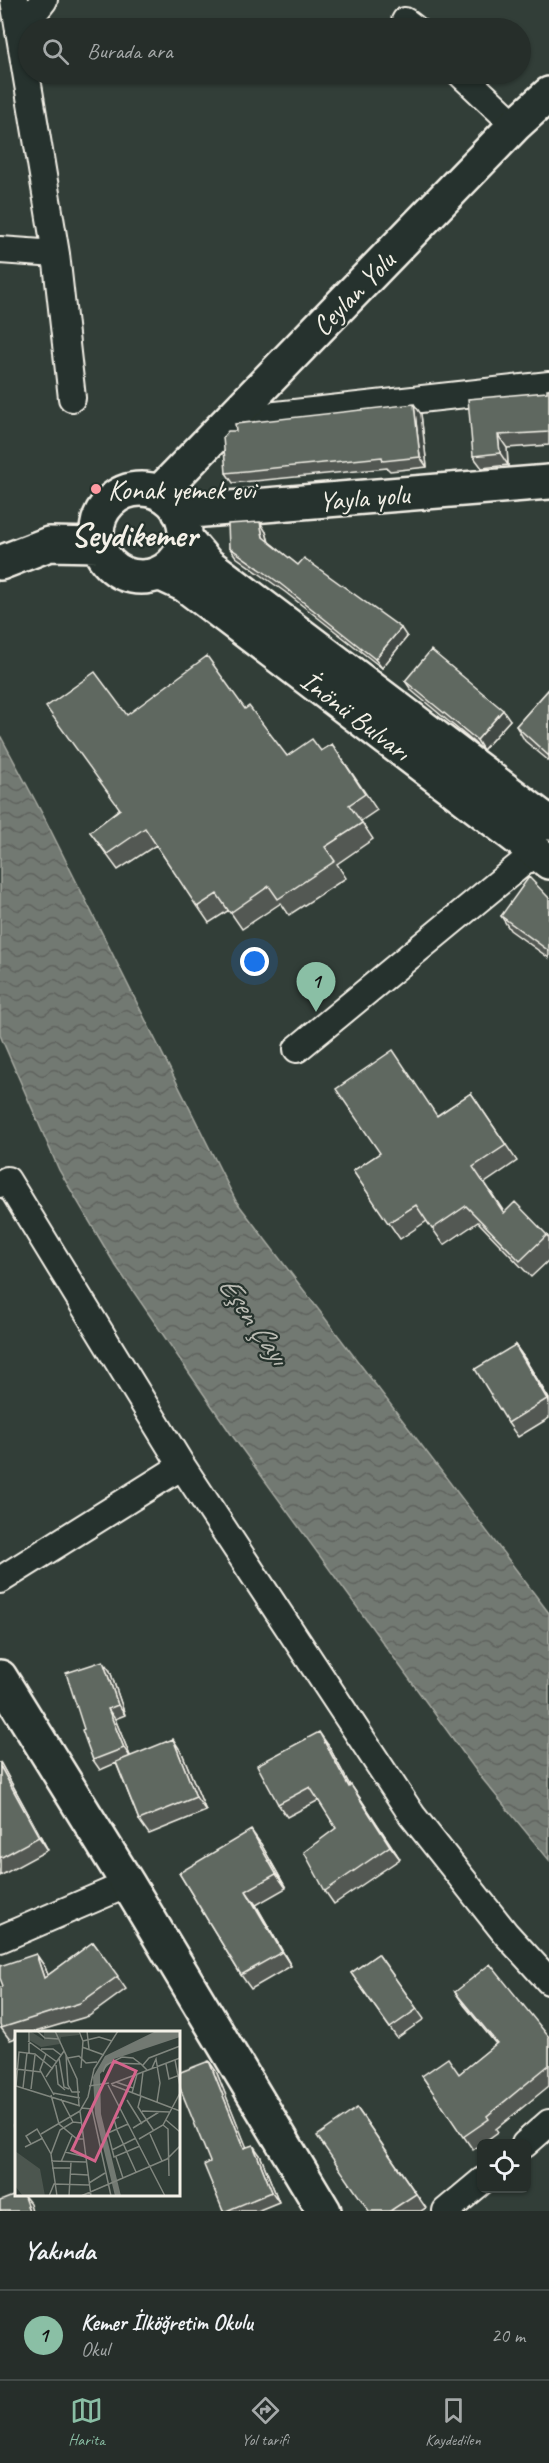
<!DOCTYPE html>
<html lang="tr">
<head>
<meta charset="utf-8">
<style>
	:root { --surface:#262e2a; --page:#2e3632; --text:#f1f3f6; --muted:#a4a8a8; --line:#424a47; --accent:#8abfa5 }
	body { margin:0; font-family:Caveat,sans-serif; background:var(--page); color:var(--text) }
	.controls { position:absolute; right:18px; bottom:18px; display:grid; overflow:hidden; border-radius:9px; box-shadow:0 2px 4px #0004 }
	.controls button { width:54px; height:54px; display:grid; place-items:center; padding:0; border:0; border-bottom:2px solid var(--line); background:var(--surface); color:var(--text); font:30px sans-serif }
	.you { position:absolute; left:255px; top:962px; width:21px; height:21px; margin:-15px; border:4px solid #fff; border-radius:50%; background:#1a73e8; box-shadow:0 0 0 9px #1a73e833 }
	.badge { display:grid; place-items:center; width:39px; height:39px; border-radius:50%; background:var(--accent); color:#111; font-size:20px; font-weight:700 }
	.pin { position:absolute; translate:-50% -50px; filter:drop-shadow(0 2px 3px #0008) }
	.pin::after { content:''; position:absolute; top:32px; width:21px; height:18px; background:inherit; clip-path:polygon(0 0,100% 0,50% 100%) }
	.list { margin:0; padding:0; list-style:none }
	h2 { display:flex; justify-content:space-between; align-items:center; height:78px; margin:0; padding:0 24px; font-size:26px }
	h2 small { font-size:20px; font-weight:400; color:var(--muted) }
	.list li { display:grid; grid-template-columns:39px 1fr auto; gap:18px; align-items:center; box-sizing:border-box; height:90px; padding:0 24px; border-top:2px solid var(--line) }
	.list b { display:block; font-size:22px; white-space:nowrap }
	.list p { margin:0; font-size:20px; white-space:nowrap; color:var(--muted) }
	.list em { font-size:20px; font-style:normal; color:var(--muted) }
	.icon { flex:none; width:33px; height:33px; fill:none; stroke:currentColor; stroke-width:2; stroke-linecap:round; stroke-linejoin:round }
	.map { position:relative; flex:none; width:549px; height:2211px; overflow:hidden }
	.search { position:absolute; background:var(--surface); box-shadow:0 2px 4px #0004; left:18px; right:18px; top:18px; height:66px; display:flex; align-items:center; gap:15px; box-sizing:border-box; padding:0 21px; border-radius:33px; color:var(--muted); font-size:22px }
	.sheet { height:168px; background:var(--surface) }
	nav { display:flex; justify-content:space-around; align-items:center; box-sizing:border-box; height:84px; border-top:2px solid var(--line); background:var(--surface); font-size:16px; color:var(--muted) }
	nav a { display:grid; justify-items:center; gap:3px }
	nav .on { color:var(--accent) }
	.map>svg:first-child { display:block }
</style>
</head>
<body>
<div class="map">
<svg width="549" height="2211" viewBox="0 0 549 2211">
	<defs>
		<pattern id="water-waves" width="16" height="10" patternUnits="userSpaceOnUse" patternTransform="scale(1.5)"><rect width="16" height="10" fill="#727972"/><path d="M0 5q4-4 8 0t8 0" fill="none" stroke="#60635e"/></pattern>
	</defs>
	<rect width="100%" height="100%" fill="#323e38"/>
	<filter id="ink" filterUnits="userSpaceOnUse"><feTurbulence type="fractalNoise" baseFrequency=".0167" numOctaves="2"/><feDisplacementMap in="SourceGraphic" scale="12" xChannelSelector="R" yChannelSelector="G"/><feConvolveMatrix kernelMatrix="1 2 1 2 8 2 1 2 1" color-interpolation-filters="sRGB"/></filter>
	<g filter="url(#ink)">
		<path fill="url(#water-waves)" stroke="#a6a9a1" stroke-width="1.5" d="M0,735L44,817L236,1201L549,1613V1860L480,1776L231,1434L114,1263L59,1170L0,1035Z"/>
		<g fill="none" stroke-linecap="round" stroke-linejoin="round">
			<g stroke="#f4f1e8" stroke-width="30">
				<path id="street" d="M14,0L56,254L72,398
					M405,21L414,28
					M19,32L44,0
					M461,74L515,125
					M0,250L56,254
					M230,420L549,385
					M297,1049L536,852
					M0,1184L7,1180L182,1466L412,1815L506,1934L549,1981
					M0,1580L182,1466
					M0,1939L128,1884
					M525,2144L549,2123
					M446,2211L482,2181"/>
			</g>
			<g stroke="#f4f1e8" stroke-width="38">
				<path id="secondary" d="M97 533a44 44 0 1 1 88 0a44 44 0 1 1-88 0Z
					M159,493L515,125L549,94
					M179,512L549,482
					M185,538L207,564L549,823
					M0,563L49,544L98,545
					M159,573L185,585L549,862
					M0,1677L128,1884L324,2211"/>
			</g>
			<use href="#street" stroke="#26332d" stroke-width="26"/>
			<use href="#secondary" stroke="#26332d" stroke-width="33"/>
		</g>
		<path fill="#525953" stroke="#f4f1e8" stroke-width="1.5" d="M549,389V445L507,448L508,465L482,468L473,456L547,392Z
			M421,414L427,467L390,471L387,468L233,483L226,473L236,431Z
			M266,532L269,542L298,565L407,637L382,668L285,592L236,557L229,547Z
			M405,681L510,720L483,750L412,691Z
			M549,689V761L525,741L516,726Z
			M245,709L287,756L321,751L332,744L377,810L361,821L373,839L337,864L346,878L289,915L281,903L242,929L229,910L209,923L156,845L118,870L90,832L119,809L127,715Z
			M549,898V958L510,930L501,916Z
			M471,1093L517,1161L485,1183L504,1212L547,1235L549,1238V1260L531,1277L478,1222L444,1245L427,1221L400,1239L353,1171Z
			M515,1345L525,1359L549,1399V1418L518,1437L508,1423Z
			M110,1671L125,1715L115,1719L130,1756L182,1753L206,1811L149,1834L139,1820L116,1763L100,1770L93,1760L84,1729Z
			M328,1745L350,1786L360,1798L400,1859L334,1904L325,1891L336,1828L319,1800L287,1817L278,1804Z
			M0,1762L48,1850L0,1876Z
			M261,1844L286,1888L256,1905L291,1966L251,1989L241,1975L179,1873Z
			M93,1942L126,1989L89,2016L35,2032H16V2038L10,2040L1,2028L3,1986L36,1954L45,1967L48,1975Z
			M378,1954L424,2019L397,2038L351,1973Z
			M455,1992L549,2037V2086L496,2129L498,2132L473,2150L422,2076L459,2074L496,2044L464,2005Z
			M216,2071L246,2147L260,2155L279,2202L257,2211H223L210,2162Z
			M357,2108L426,2208L421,2211H369Z"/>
		<path fill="#424944" stroke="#f4f1e8" stroke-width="1.5" d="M414,404L421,414L427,467L420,457Z
			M498,435L507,448L508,465L500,453Z
			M260,522L266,532L270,547L263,537Z
			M401,628L407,637L382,668L375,659Z
			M503,710L510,720L483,750L477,740Z
			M515,1345L525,1359L549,1399V1401Z
			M103,1661L110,1671L125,1715L118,1705Z
			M108,1709L115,1719L131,1758L124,1748Z
			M319,1732L328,1745L358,1800L349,1787Z
			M173,1739L182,1753L206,1811L196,1797Z
			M0,1762L48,1850L39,1837L0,1766Z
			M351,1785L360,1798L400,1859L390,1846Z
			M251,1830L261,1844L286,1888L276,1874Z
			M246,1891L256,1905L291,1966L282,1952Z
			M36,1954L45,1967L53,1991L44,1978Z
			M209,2061L216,2071L251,2158L244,2148Z
			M253,2145L260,2155L279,2202L272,2192Z
			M23,2194L30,2203L32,2211H29Z"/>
		<path fill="#5f6861" stroke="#f4f1e8" stroke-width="1.5" d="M547,389H549V432L498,435L500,453L473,456L468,399L547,392Z
			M414,404L420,457L383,461L382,457L226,473L223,437L228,431H236L235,424Z
			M260,522L263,537L298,565L304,558L401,628L375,659L278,582L229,547L228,524Z
			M431,650L503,710L477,740L405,681Z
			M207,656L245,709L249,706L287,756L312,739L321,751L332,744L365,794L349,805L362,823L325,847L335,861L278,899L269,886L230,913L217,894L197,907L145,828L107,854L90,832L120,809L46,707L95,672L127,715Z
			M549,689V756L516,726Z
			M529,877L549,898V951L501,916Z
			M393,1050L437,1116L471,1093L506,1145L473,1167L504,1213L515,1202L547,1235L520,1261L466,1206L432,1229L416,1205L388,1223L353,1171L380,1153L336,1089Z
			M515,1345L547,1399L508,1423L475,1369Z
			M103,1661L118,1705L108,1709L124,1748L93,1760L82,1730L84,1729L66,1673Z
			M319,1732L349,1787L351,1785L390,1846L325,1891L304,1852L336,1828L310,1787L278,1804L257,1765Z
			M173,1739L196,1797L139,1820L116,1762Z
			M0,1766L39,1837L0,1858Z
			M251,1830L276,1874L246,1891L282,1952L241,1975L179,1873Z
			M93,1942L118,1976L80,2003L1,2028L0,2025V1987L3,1986L0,1978V1966L36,1954L44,1978Z
			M378,1954L417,2009L390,2028L351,1973Z
			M490,1964L549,2037V2065L487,2116L489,2119L463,2137L422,2076L448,2058L459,2074L497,2043L455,1992Z
			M209,2061L244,2148L253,2145L272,2192L226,2211H223L204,2165L210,2162L178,2083V2073Z
			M357,2108L416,2194L390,2211H369L317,2136Z
			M16,2124V2139L13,2125Z
			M18,2194H23L29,2211H0V2201Z"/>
	</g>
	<circle fill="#ff9aa2" stroke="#26332d" stroke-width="2" cx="96" cy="489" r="6"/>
	<g text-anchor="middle" stroke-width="4.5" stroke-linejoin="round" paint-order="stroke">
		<g font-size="28" fill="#f4f1e8" stroke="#26332d">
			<text transform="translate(353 293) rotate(-46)" y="10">Ceylan Yolu</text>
			<text transform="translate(364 497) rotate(-5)" y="10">Yayla yolu</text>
			<text transform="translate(356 715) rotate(37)" y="10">İnönü Bulvarı</text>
		</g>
		<g font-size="28" fill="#f4f1e8" stroke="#26332d" text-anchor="start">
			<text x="108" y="499">Konak yemek evi</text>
		</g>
		<g font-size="30" font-style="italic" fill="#babbb3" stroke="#26332d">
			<text transform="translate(254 1320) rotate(55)" y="10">Eşen Çayı</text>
		</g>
		<g font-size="34" font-weight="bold" fill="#f4f1e8" stroke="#26332d">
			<text x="134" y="546">Seydikemer</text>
		</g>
	</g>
	<g transform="translate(15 2031)">
		<rect width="165" height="165" fill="#323e38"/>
		<path d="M15,0L29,9V0H64V4L46,6L45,13L26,16L14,9ZM0,120L25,138L30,165H8L0,155Z" fill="#4c564f"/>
		<path d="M141,0H165V6L99,28L85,43L86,83L106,165H100L80,83L78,46L90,25Z" fill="#727972"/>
		<path fill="none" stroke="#80867e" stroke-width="1.5" d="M14,0V23M22,0L30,7L44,8M40,0L62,48L64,74M64,0L68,10L66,37M72,0L74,18M13,10L42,31M68,10L84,6L97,10M67,16L89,24M26,18H38L46,24M31,23L25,39L39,64M51,24L53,54L57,61H65M44,27L49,56L54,58M53,27L64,25L71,32L82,31M160,29L165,55M99,32L126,33L132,39M151,33L154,48L165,44M41,34L43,53L50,59M128,34L134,27L165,15M137,37L141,28L145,52L142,71M1,38L26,41M88,41L91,34L107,26L118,27L126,33M31,46L49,20M101,51L118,57M96,53L165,27M93,54L150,165M97,54L165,80M1,55L4,21L20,23L38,38M1,55L65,75M74,55L94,52M8,57L12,22M16,58L20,24M38,62L65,67M117,62L122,43M36,64L44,93L62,108H69M125,65L128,41M126,65L123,76L139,100M46,68L58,91M112,69L127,93M66,77L77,78L96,165M127,80L155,81M104,86L99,88L102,99L121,141M151,89L165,101M113,93L93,102L99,126L125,115M148,94L153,98L154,145M118,97L144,81M26,103L65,80M135,103L147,130M124,108L148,94L165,62M16,113L11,105L22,98L36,123L42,165M10,116L28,107M97,119L121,107M50,121L71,126M36,123L45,99L58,91L67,92M101,126L108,147M36,130L71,131M46,131L57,105M37,137H56M55,143L73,144M74,152L90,142M34,165L39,153L74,154M54,165L56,131M66,165L152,128L165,115M76,165L65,80L73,66L79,38L103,0"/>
		<path fill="#d4648c" fill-opacity="0.15" stroke="#d4648c" stroke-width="3" d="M99,30L121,40L80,130L57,119Z"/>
		<rect width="165" height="165" fill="none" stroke="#f4f1e8" stroke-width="3"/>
	</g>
</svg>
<div class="controls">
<button><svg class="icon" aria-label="locate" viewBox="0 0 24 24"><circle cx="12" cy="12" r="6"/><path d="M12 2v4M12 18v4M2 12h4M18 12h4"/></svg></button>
</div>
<div class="you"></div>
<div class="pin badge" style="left:316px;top:1012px">1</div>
<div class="search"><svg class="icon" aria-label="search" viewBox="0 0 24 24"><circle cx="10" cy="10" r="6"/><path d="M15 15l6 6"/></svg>Burada ara</div>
</div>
<section class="sheet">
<h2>Yakında<small></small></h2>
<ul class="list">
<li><span class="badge">1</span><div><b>Kemer İlköğretim Okulu</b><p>Okul</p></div><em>20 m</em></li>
</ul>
</section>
<nav>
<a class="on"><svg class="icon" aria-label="map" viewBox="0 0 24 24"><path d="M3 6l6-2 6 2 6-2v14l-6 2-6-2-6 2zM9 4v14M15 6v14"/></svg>Harita</a>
<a><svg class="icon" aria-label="directions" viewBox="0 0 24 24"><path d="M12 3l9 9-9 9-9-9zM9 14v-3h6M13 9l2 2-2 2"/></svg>Yol tarifi</a>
<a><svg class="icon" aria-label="saved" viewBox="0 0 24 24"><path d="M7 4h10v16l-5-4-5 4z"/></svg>Kaydedilen</a>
</nav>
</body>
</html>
